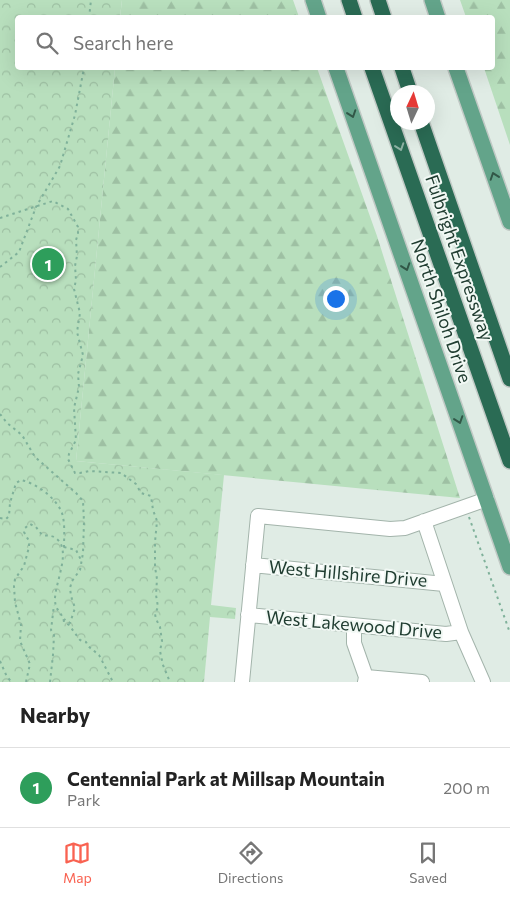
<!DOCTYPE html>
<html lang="en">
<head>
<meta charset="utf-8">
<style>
	:root { --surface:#fff; --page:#f2f2f2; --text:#222; --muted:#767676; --line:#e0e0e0; --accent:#f96251 }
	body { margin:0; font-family:Commissioner,sans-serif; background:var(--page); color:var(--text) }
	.compass { position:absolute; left:390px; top:85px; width:45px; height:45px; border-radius:50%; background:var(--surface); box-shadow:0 5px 20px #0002; rotate:4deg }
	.you { position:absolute; left:335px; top:298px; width:18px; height:18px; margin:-12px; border:4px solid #fff; border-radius:50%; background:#1a73e8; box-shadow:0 0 0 8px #1a73e833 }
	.badge { display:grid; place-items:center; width:32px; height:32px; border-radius:50%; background:var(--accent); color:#fff; font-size:16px; font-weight:700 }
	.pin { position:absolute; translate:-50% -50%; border:2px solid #fff; box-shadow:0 1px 5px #0006 }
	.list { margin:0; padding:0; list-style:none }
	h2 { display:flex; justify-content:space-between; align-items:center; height:65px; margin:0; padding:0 20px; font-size:21px }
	h2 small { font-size:16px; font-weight:400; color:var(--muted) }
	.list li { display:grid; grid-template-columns:32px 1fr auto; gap:15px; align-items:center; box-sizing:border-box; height:80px; padding:0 20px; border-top:1px solid var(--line) }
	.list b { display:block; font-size:19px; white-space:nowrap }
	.list p { margin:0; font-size:16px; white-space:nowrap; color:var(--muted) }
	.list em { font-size:16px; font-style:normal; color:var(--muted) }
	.icon { flex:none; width:28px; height:28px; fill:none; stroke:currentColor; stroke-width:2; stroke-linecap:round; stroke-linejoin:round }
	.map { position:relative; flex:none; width:510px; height:682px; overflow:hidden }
	.search { position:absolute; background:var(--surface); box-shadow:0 5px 20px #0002; left:15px; right:15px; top:15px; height:55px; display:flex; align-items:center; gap:12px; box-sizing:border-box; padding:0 18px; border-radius:5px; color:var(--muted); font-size:19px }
	.sheet { height:145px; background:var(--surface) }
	nav { display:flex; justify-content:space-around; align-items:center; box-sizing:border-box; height:70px; border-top:1px solid var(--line); background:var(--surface); font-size:14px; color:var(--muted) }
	nav a { display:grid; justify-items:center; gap:2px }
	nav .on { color:var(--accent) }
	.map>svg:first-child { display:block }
</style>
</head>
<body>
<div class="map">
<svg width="510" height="682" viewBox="0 0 510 682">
	<defs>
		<pattern id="forest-firs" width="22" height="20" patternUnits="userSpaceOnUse" patternTransform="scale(1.25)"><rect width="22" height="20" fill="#b8dfbd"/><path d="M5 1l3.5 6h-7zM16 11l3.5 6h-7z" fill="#9ec0a3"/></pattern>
		<pattern id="park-crowns" width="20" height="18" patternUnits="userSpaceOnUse" patternTransform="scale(1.25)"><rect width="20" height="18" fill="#b8dfbd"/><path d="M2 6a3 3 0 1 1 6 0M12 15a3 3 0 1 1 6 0" fill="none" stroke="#9ec0a3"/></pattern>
	</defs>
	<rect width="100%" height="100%" fill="#e0ece5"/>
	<path fill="url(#forest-firs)" d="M122,0H293L299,17L120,18Z
		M460,0H510V145L484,68H492V18L466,17Z
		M115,68H317L377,236L460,498L76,461Z"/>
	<path fill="url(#park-crowns)" d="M0,0H122L120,17L18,18V68H115L76,461L224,475L211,605L236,608L235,619L210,617L204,682H0Z"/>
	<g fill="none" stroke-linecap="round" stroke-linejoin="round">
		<g stroke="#a3b4ab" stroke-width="16">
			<path id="minor" d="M424,521L461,632L483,682
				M253,565L444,584
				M248,615L446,634L461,632
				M354,625V643L366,677L365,682
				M366,677L422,682
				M242,682L258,516L390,529L405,528L487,499"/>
		</g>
		<g stroke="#c1c9c5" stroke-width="18">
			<path id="major" d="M313,0L319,18
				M432,0L438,18
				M336,68L510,567
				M456,68L510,222"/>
		</g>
		<g stroke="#c1c9c5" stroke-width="18">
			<path id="highway" d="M349,0L355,18
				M378,0L384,18
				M372,68L510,461
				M402,68L410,92
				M421,122L510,379"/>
		</g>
		<path stroke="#7fb19a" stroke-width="2" stroke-dasharray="2.5 4" stroke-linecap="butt" d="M89,18L91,0
			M0,218L53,201L68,209L78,227V234L76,240L77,256L75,266L76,280L74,289L80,313L77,332L83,355L78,374L79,387L74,408L76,440L69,454L68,459L75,473H80L89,471L121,473L136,484L141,493L151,496L153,510L157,521L155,542V567L157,579L156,595L158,607L155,614L156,619L160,627L162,641L160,651L163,665L170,682
			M0,267L19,252L36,207L60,166L75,115L84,68
			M0,414L7,423L22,435L35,457L76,493L83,501L84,522L83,553L80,570L72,581L70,588L71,596L75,608L70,623L64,619
			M469,517L510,633
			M0,518L6,519L9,516L10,503L16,483L21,480C36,483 60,500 63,517C65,527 64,538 64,548
			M64,547L76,550L81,560
			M0,661L7,677L12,682
			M26,682L30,664L20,641L21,625L15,602L14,586L15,579L24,566L29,547V541L24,532L25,528L30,524L36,527L42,535C46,536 50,535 54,537C74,548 54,583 55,601C56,612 63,613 64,622L69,625L80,640L86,642L88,646L99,655L113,682
			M50,682L53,655L54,635L51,630L54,605"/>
		<use href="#minor" stroke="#fff" stroke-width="14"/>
		<use href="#major" stroke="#63a48a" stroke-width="15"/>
		<use href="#highway" stroke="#2a6b54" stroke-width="15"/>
	</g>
	<defs><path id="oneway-chevron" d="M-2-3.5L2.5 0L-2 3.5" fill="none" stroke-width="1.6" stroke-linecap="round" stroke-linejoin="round" transform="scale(1.25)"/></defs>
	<g stroke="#315747">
		<use href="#oneway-chevron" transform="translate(352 114) rotate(71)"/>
		<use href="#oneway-chevron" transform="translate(494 176) rotate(-109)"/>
		<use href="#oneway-chevron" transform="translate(406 267) rotate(71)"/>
		<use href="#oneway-chevron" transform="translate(459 420) rotate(71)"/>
	</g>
	<use stroke="#8eb2a4" href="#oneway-chevron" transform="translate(400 147) rotate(71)"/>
	<g text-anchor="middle" stroke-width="4" stroke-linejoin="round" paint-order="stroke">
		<g font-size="18" fill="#203d31" stroke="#f1f8f4">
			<text transform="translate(459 258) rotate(71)" y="6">Fulbright Expressway</text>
			<text transform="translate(441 311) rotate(71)" y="6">North Shiloh Drive</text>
			<text transform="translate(348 574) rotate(5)" y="6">West Hillshire Drive</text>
			<text transform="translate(354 625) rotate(5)" y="6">West Lakewood Drive</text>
		</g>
	</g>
</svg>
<svg class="compass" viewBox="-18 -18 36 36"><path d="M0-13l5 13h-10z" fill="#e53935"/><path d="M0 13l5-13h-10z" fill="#767676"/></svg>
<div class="you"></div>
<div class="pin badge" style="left:48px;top:264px;background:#2e9e5b">1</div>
<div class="search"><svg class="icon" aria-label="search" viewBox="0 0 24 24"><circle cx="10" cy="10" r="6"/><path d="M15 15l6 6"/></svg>Search here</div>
</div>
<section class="sheet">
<h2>Nearby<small></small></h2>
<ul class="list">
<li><span class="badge" style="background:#2e9e5b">1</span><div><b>Centennial Park at Millsap Mountain</b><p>Park</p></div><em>200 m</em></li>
</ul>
</section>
<nav>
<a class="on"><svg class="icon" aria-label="map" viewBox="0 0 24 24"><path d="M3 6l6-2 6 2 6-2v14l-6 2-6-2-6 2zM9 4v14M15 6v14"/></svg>Map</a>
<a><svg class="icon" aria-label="directions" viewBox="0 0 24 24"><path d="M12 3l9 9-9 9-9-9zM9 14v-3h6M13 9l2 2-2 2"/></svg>Directions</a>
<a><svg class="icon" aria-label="saved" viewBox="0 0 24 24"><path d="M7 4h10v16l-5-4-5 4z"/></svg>Saved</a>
</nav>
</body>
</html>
